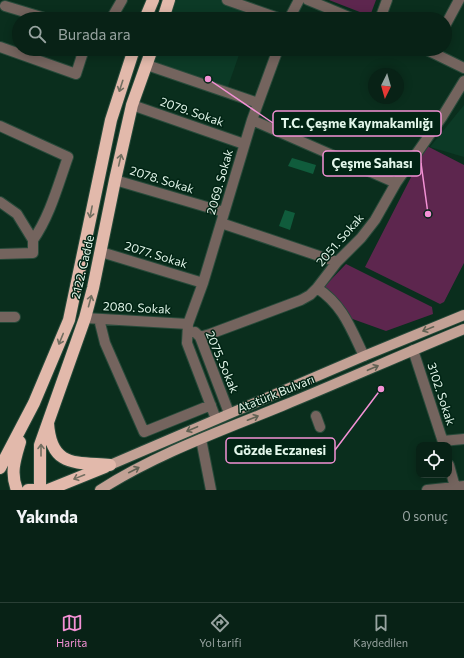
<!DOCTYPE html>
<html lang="tr">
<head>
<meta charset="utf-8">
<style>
	:root { --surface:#082216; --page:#112a1f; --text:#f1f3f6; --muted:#98a4a1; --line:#293f35; --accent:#f391d5 }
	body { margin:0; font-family:Commissioner,sans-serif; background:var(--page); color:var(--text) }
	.controls { position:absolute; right:12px; bottom:12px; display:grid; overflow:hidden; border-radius:8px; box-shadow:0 2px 10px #0003 }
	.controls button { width:36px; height:36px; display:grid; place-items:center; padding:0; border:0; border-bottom:1px solid var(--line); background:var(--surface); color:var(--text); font:20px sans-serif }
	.compass { position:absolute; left:368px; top:68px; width:36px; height:36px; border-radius:50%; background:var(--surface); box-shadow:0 2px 10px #0003; rotate:185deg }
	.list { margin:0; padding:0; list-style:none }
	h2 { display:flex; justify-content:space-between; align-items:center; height:52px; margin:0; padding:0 16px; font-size:17px }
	h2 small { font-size:13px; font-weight:400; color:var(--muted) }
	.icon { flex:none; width:22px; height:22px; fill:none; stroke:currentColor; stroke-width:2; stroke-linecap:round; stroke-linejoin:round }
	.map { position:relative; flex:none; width:464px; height:490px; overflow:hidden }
	.search { position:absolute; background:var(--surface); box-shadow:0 2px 10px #0003; left:12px; right:12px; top:12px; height:44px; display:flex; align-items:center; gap:10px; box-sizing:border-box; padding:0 14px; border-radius:22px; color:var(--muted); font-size:15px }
	.sheet { height:112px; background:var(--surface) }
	nav { display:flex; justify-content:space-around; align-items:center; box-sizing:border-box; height:56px; border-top:1px solid var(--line); background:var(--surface); font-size:11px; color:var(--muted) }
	nav a { display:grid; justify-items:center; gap:2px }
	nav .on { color:var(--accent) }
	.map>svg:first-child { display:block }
</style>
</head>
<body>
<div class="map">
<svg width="464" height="490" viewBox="0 0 464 490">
	<rect width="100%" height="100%" fill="#0a2e1d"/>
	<path fill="#0c3a26" d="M169,0H227L255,10L251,19H163Z
		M152,49H241L226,92L147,65Z
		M464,105V157L430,147Z"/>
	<path fill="#5d264e" d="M329,0H376L370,16Z
		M427,146L464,165V263L444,302L440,304L365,267Z
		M346,264L432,307L433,314L386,331L347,317L340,302L323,288Z"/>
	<path fill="#105c3c" d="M292,158L316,165L313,174L288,166Z
		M285,210L295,213L290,230L279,226Z"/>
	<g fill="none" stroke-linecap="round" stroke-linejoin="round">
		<g stroke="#284a3a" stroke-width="12">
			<path id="minor" d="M227,0L281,19
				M308,0L354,19
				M5,6L48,19
				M111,19L122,0
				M289,19L299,0
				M380,19L387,0
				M445,26L459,0
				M0,47L76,74L84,49
				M425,49L464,68
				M147,65L258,103
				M132,105L244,144
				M252,120L396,183
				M0,126L68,157C58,185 50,216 33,240
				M115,180L224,212
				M0,202L17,214L33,240V253L0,254
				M221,223L337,262
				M101,252L203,283
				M317,288C343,305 351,329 364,356
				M0,317H15
				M85,318L188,324
				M99,319L105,343L144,432L211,405
				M195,332L200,337L229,413
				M200,337L210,334L301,300L310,295L317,288L337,262L361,238L375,220L396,183L442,117L464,81
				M413,350L444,445
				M316,416L320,427
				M216,419L187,343L188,324L203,283L252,120L278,49
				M201,439L211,490
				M443,441L464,439
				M449,465L455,487
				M427,490L464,486"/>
		</g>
		<g stroke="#284a3a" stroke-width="12">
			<path id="major" d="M110,465L364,356L464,315
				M100,490C156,454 221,431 282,406C343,381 403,354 464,329"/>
		</g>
		<g stroke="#284a3a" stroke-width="14">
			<path id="highway" d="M145,19L153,0
				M163,19L169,0
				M48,423C51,468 76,462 110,465
				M0,468L34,403L69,320L111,120L134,49
				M40,489V445L85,318L93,288L115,180L132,105L152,49
				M17,490C10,473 15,459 20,442
				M28,490H41
				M48,490L105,467"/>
		</g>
		<use href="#minor" stroke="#74645e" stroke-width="10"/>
		<use href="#major" stroke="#c3a195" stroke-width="10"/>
		<use href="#highway" stroke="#e2b9ab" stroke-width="12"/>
	</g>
	<defs><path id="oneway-shaft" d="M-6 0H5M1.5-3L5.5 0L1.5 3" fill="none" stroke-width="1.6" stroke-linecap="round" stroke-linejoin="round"/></defs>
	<g stroke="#726e60">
		<use href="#oneway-shaft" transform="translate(121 86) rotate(108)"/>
		<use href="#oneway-shaft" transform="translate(120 160) rotate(-77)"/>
		<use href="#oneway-shaft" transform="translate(91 212) rotate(101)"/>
		<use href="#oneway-shaft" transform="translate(90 301) rotate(-75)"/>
		<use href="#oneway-shaft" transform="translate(61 339) rotate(112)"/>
		<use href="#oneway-shaft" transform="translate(41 450) rotate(-90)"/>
		<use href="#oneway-shaft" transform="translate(79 477) rotate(158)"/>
	</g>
	<g stroke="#626254">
		<use href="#oneway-shaft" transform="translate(428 329) rotate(158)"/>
		<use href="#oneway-shaft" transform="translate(373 368) rotate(-23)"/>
		<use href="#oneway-shaft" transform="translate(253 418) rotate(-22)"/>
		<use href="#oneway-shaft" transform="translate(192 429) rotate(157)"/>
		<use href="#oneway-shaft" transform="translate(134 470) rotate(-27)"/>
	</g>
	<g text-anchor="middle" stroke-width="3" stroke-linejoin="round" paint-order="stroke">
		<g font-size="12" fill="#e2f6ea" stroke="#012414">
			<text transform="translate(192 112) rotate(19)" y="4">2079. Sokak</text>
			<text transform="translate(162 180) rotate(17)" y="4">2078. Sokak</text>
			<text transform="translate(220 182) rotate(-74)" y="4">2069. Sokak</text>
			<text transform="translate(340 240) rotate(-49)" y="4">2051. Sokak</text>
			<text transform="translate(156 255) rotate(17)" y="4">2077. Sokak</text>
			<text transform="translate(83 267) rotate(-77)" y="4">2122. Cadde</text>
			<text transform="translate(137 308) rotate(3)" y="4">2080. Sokak</text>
			<text transform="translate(222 362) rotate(67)" y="4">2075. Sokak</text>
			<text transform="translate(276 394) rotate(-22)" y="4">Atatürk Bulvarı</text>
			<text transform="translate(441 394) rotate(72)" y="4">3102. Sokak</text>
		</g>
	</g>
	<path fill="none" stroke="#f391d5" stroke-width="1.5" d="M208 79L273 123M428 214L421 163M381 389L335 450"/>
	<g fill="#f391d5" stroke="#012414" stroke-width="1.5">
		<circle cx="208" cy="79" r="4"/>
		<circle cx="428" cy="214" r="4"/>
		<circle cx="381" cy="389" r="4"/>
	</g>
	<g fill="#012414" stroke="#f391d5" stroke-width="1.5">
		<rect x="273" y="111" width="168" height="25" rx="4"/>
		<rect x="323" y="151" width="98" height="25" rx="4"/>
		<rect x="226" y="438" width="109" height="25" rx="4"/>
	</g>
	<g font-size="13" text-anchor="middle" font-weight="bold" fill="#e2f6ea">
		<text x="357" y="128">T.C. Çeşme Kaymakamlığı</text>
		<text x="372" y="168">Çeşme Sahası</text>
		<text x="280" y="455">Gözde Eczanesi</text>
	</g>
</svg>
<div class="controls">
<button><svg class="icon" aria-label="locate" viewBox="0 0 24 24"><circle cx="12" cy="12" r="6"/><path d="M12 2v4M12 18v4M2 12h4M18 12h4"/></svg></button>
</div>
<svg class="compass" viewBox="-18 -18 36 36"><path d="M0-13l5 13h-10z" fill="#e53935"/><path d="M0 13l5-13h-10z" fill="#98a4a1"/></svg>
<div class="search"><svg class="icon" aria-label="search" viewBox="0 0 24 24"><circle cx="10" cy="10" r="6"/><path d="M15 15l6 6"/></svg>Burada ara</div>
</div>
<section class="sheet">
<h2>Yakında<small>0 sonuç</small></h2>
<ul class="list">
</ul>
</section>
<nav>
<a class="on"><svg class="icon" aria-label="map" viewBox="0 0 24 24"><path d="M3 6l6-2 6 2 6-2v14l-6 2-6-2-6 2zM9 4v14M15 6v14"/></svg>Harita</a>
<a><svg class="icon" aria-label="directions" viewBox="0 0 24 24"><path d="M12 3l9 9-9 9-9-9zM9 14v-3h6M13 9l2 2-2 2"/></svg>Yol tarifi</a>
<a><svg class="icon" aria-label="saved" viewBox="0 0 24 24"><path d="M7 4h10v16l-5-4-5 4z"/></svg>Kaydedilen</a>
</nav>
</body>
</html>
